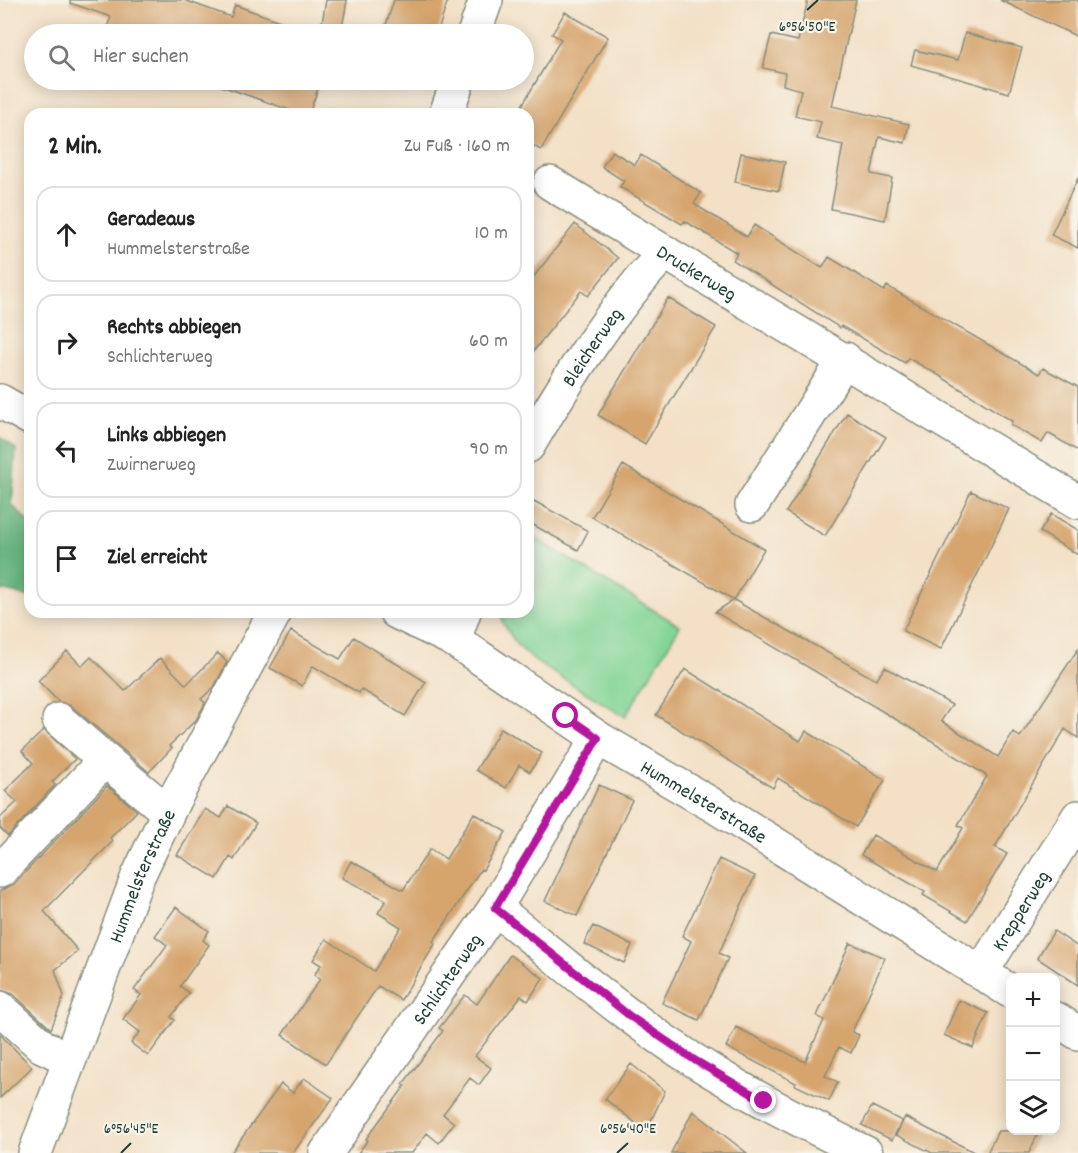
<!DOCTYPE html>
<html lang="de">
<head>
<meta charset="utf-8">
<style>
	:root { --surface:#fff; --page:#f2f2f2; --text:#222; --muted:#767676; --line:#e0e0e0 }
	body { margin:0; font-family:Dekko,sans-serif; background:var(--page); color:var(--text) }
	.controls { position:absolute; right:18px; bottom:18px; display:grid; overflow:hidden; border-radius:12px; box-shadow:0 3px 15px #0003 }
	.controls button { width:54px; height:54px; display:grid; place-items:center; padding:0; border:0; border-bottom:2px solid var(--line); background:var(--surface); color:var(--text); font:30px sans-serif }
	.stop { position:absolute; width:18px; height:18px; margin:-14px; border:4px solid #b5179e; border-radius:50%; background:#fff }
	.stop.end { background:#b5179e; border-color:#fff; box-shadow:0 2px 6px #0008 }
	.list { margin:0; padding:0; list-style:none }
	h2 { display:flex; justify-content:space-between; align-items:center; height:78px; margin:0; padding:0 24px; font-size:26px }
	h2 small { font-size:20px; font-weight:400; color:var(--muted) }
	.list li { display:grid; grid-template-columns:39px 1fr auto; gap:18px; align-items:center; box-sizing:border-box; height:96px; margin:0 12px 12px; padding:0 12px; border:2px solid var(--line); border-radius:18px }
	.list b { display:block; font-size:22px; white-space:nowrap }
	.list p { margin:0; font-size:20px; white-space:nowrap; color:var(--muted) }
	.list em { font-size:20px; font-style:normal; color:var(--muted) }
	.icon { flex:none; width:33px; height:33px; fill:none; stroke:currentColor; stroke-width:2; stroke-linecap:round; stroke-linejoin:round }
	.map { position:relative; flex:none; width:1078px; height:1153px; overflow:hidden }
	.search { position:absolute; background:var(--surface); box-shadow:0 3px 15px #0003; left:24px; top:24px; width:510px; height:66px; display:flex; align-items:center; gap:15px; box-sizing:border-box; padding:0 21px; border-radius:33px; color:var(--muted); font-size:22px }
	.panel { position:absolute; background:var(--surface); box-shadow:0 3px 15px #0003; left:24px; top:108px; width:510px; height:510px; border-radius:18px }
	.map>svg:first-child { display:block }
</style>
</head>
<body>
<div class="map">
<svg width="1078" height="1153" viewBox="0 0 1078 1153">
	<rect width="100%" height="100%" fill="#f7f3e8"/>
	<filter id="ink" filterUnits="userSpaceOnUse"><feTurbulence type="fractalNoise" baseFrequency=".0167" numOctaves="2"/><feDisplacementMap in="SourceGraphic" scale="12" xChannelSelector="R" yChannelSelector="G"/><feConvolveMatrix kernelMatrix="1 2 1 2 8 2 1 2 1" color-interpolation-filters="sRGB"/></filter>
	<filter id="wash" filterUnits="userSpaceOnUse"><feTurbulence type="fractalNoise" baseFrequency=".008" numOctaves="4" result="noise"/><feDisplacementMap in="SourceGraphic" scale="24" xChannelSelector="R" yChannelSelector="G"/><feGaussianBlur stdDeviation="1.35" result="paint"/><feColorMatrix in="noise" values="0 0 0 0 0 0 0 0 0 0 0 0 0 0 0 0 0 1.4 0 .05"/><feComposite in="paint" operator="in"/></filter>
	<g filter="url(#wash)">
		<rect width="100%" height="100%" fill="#f3e0c6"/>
		<path fill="#83d596" stroke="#518965" stroke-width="1.5" d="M528,534L680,626L625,717L536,662L517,645L503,623L501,612H528Z"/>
		<path fill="#6ab67f" stroke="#447a5a" stroke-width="1.5" d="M0,437L16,449L12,505L30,524V597L2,590L0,592Z"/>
		<g id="blocks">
			<path fill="#d6a56e" d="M70,0H184L231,17L235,5L310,32V34H104L111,17L70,3Z
				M326,0H347L341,34H320Z
				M394,0H448L437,34H383Z
				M808,0H856L832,106L909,124L905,143L879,137L871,174L892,178L885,220L831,209L843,145L817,139L821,122L795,116L801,90L783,85L785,73L763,68L771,35L798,41Z
				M1000,0H1078V37L1057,27Z
				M565,12L608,37L541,150L528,143V114H517L561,39L552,34Z
				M965,33L1022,48L1009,93L911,65L915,50L958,60Z
				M211,80H321L309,114H301L210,82Z
				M612,151L635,165L641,155L701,193L694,204L747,237L754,225L822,268L829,257L884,291L887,286L1039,374L1043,368L1078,387V451L1048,433L1042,443L1011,425L1012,421L935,373L908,358L905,363L841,326L840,328L733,260L737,253L685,221L682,224L620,187L624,181L602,167Z
				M741,153L785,162L779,191L735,182Z
				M1078,178V248L1051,235Z
				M575,224L618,258L588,296L581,291L528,358V284Z
				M668,298L716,327L645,444L598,415Z
				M847,413L886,437L825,536L786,512Z
				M623,465L764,549L734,600L592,517Z
				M971,491L1009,509L941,649L903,631Z
				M534,501L588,531L578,550L528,522V512Z
				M1051,514L1078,530V555L1040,532Z
				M734,600L876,680L885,667L952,705L941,721L998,757L1013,732L1020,737L1078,649V738L1065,729L995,847L1007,854L967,921L923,895L925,892L861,855L873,835L937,872L963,828L958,825L987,776L929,739L715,612Z
				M291,631L340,659L354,637L426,682L405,716L361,689L359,693L313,666L302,686L270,668Z
				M67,651L82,666L91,657L125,691L160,658L186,685L218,653L227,662L214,687L201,699L205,703L196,720L169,746L172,748L149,772L71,706L59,702L38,681Z
				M685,669L800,741L806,731L885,780L856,827L778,778L773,788L656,715Z
				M501,728L542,753L530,772L519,765L506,788L476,770Z
				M44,730L75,759L52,782L55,785L8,836L0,828V818L17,802L5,791L33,763L22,751Z
				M599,785L632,800L577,916L545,901Z
				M107,786L137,811L110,838L113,841L44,911L78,951L55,970L64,996L51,1029L13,994L0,990V891L14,884Z
				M228,806L256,823L234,860L230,857L217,879L177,855L205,809L221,818Z
				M474,813L506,832L483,870L481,869L433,942L435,944L401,1000L378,986L326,1064L282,1035L320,979L314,975L321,965L313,960L326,939L374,971L401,927L378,913L386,900L342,878L351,861L403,890L430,849L446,859Z
				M719,859L755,876L719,953L728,958L699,1020L662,1003L691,941L682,936Z
				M176,907L209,931L203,940L209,945L180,986L189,993L171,1017L175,1020L148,1056L131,1043L140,1032L123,1019L141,995L134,990L167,945L155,936Z
				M593,926L632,945L624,963L584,944Z
				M1054,931L1078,947V985L1037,958Z
				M850,943L885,958L852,1032L859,1035L851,1053L839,1047L825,1076L838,1082L829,1101L795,1085L796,1083L726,1047L736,1027L805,1062L824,1020L817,1016Z
				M510,955L543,978L528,1001L521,996L475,1056L491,1068L479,1085L470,1078L443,1114L454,1123L439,1143L427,1133L412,1153H358L368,1140L366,1139L405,1086L403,1084L443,1031L439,1028L465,995L477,1004Z
				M959,1000L988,1013L973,1048L944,1035Z
				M0,1034L32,1067L0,1098Z
				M631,1064L665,1091L646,1131L605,1099Z
				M304,1078L333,1098L293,1153H231L281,1084L293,1093Z
				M872,1106L902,1121L892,1140L862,1125Z
				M693,1111L747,1153H671Z
				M905,1117L932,1131L976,1153H932L896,1135Z
				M998,1131H1039L1029,1153H987Z"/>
		</g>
	</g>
	<g filter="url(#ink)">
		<use href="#blocks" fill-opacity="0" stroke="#898e7d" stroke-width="1.5"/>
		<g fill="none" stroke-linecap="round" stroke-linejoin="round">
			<g stroke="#898e7d" stroke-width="36">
				<g id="minor">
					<path id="s1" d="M550,183L1078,502"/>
					<path id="s2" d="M528,446C569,377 610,311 665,252"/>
					<path d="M752,505L845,359"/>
					<path id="s3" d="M396,612L454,640L598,738L716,807L1010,991"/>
					<path d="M454,640L464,612"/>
					<path d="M59,720L105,760"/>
					<path d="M0,871L105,760L168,812"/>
					<path d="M495,908C540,944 584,982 630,1016C702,1071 785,1114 866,1153"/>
					<path id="s4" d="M981,973L1078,817"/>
					<path d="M0,1008L42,1046L69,1059"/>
					<path d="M1056,1019L1078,1033"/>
					<path id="s5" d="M35,1153L138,876L174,800L275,612"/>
					<path id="s6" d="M326,1153L495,908L598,738"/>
				</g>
			</g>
			<g stroke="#898e7d" stroke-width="36">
				<path id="major" d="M474,34L486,0
					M446,114L458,80
					M0,401L30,418"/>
			</g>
			<use href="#minor" stroke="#fff" stroke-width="33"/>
			<use href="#major" stroke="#fff" stroke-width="33"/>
		</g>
	</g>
	<g fill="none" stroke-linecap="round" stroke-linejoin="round" filter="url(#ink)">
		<path stroke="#b5179e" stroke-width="8" d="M566,716L598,738L495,908L631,1017L696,1061L764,1101"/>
	</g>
	<path fill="none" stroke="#1f3d34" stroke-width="2" d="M807,10L818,0M121,1153L131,1143M617,1153L628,1143"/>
	<g text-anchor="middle" stroke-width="4.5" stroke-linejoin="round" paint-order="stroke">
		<g font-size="20" fill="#1f3d34" stroke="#f7f3e8">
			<text dy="7" stroke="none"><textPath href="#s1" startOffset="172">Druckerweg</textPath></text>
			<text dy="7" stroke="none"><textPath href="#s2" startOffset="118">Bleicherweg</textPath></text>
			<text dy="7" stroke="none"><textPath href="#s3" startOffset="362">Hummelsterstraße</textPath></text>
			<text dy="7" stroke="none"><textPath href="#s5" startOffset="297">Hummelsterstraße</textPath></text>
			<text dy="7" stroke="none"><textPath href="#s4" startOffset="74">Krepperweg</textPath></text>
			<text dy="7" stroke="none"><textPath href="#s6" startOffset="212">Schlichterweg</textPath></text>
		</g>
	</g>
	<g font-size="15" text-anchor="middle" fill="#1f3d34" stroke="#f7f3e8" stroke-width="4.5" stroke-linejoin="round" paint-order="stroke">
		<text x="807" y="31">6°56'50"E</text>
		<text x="131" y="1133">6°56'45"E</text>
		<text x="628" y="1133">6°56'40"E</text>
	</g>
</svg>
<div class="controls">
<button>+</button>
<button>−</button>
<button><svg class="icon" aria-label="layers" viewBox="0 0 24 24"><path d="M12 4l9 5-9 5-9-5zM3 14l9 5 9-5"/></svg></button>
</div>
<div class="stop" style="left:566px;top:716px"></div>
<div class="stop end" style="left:764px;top:1101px"></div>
<div class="search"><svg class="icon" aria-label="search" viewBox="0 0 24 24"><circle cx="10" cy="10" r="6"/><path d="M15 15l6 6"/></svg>Hier suchen</div>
<section class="panel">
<h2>2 Min.<small>Zu Fuß · 160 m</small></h2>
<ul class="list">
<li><svg class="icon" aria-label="ahead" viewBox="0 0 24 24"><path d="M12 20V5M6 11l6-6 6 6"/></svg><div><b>Geradeaus</b><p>Hummelsterstraße</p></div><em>10 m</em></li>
<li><svg class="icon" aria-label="right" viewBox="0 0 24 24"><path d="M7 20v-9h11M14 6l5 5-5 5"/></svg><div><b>Rechts abbiegen</b><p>Schlichterweg</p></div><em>60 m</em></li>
<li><svg class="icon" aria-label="left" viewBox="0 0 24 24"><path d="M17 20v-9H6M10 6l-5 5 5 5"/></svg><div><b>Links abbiegen</b><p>Zwirnerweg</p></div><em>90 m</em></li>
<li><svg class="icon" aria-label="arrive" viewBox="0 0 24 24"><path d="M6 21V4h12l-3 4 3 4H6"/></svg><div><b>Ziel erreicht</b></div></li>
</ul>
</section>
</div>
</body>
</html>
